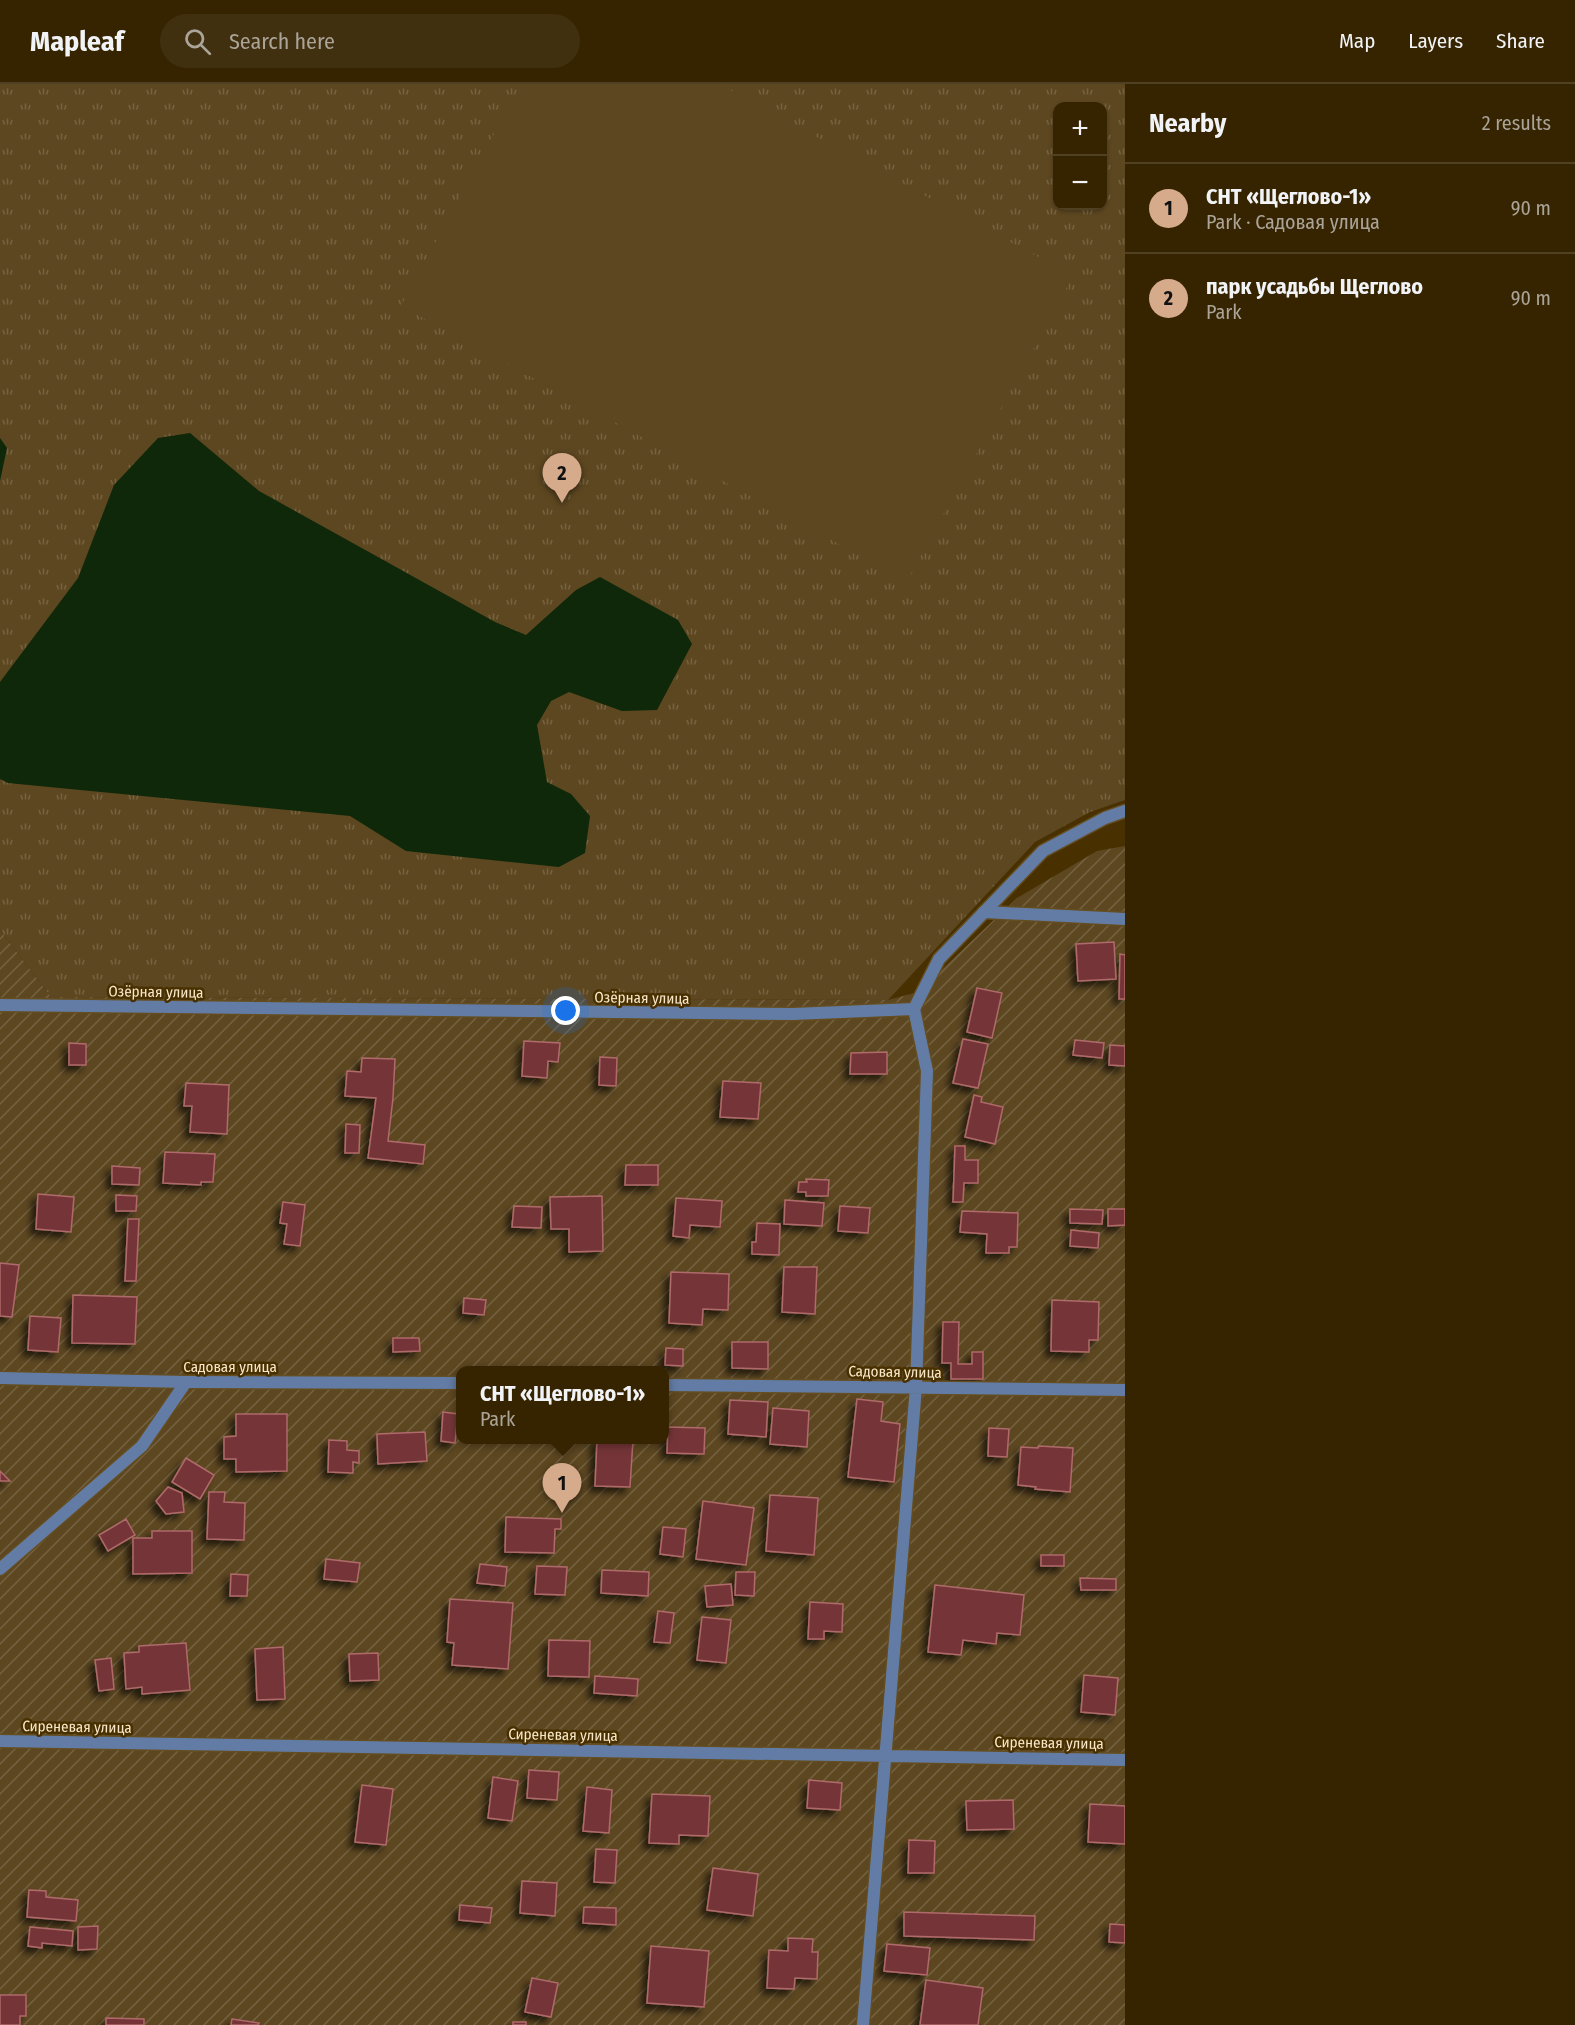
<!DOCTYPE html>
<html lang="en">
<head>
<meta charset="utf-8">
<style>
	:root { --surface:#362400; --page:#41300f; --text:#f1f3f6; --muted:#aaa499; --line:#504122; --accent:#d6ab8b }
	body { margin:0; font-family:"Fira Sans Condensed",sans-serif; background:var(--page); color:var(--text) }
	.controls { position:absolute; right:18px; top:18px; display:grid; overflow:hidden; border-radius:12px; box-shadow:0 2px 4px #0004 }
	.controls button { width:54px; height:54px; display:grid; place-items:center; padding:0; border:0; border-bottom:2px solid var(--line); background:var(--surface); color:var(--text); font:30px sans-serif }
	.you { position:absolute; left:566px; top:927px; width:21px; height:21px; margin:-15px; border:4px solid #fff; border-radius:50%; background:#1a73e8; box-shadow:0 0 0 9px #1a73e833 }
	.badge { display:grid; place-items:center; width:39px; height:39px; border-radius:50%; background:var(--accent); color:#111; font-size:20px; font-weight:700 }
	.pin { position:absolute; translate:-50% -50px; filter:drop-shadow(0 2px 3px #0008) }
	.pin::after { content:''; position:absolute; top:32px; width:21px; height:18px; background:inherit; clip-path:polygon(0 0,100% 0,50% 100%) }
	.popup { position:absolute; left:456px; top:1282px; width:213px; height:78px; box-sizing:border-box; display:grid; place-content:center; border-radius:12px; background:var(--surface); filter:drop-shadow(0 2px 4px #0005); font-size:20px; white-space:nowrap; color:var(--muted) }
	.popup b { font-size:22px; color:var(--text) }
	.popup::after { content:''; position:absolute; left:50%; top:100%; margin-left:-12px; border:12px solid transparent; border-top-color:var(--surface) }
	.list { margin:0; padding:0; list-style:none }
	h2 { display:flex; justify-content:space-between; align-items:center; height:78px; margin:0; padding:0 24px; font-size:26px }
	h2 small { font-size:20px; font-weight:400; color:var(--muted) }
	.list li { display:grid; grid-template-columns:39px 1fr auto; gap:18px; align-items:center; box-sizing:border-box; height:90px; padding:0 24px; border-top:2px solid var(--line) }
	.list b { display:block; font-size:22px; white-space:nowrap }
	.list p { margin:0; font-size:20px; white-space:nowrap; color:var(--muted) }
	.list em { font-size:20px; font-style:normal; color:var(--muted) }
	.icon { flex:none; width:33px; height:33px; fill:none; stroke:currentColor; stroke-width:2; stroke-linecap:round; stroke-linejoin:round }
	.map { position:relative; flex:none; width:1125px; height:1941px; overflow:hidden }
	header { display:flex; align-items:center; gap:36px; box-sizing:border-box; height:84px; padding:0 30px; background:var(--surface); border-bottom:2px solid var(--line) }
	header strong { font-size:28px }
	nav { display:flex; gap:33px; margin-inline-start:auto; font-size:21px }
	.search { width:420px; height:54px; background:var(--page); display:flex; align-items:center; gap:15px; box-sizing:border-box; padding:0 21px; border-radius:33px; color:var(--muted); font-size:22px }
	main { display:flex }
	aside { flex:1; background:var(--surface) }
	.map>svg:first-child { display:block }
</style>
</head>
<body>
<header>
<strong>Mapleaf</strong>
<div class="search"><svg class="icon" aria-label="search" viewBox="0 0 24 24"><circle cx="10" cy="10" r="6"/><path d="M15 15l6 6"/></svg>Search here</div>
<nav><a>Map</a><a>Layers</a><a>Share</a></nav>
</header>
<main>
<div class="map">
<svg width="1125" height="1941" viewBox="0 0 1125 1941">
	<defs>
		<pattern id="park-tufts" width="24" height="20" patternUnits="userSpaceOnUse" patternTransform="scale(1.5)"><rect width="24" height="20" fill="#5d4721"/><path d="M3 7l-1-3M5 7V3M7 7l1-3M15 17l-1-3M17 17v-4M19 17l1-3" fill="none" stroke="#756240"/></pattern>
		<pattern id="garden-furrows" width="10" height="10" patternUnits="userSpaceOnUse" patternTransform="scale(1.5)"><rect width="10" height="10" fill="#5d4721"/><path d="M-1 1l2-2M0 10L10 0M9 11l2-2" fill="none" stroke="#756240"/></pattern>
		<filter id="shadow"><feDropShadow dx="-5.5" dy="5.5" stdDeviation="3" flood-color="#0009"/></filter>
	</defs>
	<rect width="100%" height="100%" fill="#483000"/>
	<path fill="url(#park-tufts)" fill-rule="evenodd" d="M0,0H1125V716L1090,728L1035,758L888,916L51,913L0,846ZM1058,22H1102V122H1058Z"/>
	<path fill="url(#garden-furrows)" fill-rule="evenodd" d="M1125,762V1941H0V846L51,913L888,916L918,908L1017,814L1097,767ZM460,1286H664V1356H460Z"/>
	<path fill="#5d4721" d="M521,0H719L1073,192L907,497L401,222Z"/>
	<path fill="#0f2809" d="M190,349L259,407L495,538L526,551L576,506L600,493L678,536L692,560L657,626L622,627L569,608L551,617L537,641L547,698L571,710L590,732L585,769L559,783L406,767L350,732L8,699L0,695V598L78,494L114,401L158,354Z
		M0,354L7,364L0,397Z"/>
	<path fill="#753638" stroke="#af6a6a" stroke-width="1.5" filter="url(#shadow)" d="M1114,858L1116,895L1078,897L1076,860Z
		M1120,870L1125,871V915H1119Z
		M977,904L1002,909L992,954L967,948Z
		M963,955L988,960L978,1004L953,999Z
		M1075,956L1104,959L1102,974L1073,971Z
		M524,957L560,959L558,978L548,977L547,994L522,992Z
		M69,959L86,960V981H69Z
		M1110,961L1125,962V982L1109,981Z
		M887,968V990H850L851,969Z
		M600,973L617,974L616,1002L599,1001Z
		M362,974L395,975L393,1014L388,1057L425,1061L423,1080L368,1074L376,1014L345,1012L347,987L361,988Z
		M723,997L761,999L758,1035L720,1033Z
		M186,999L229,1001L227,1050L190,1048L192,1022H184Z
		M974,1011L982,1013L981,1018L1003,1023L995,1060L965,1053Z
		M346,1040L360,1041L359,1069H345Z
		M955,1062H965V1076H978V1099H964L963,1118H953Z
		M165,1068L215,1070L213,1098H201V1101L163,1099Z
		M626,1081H658V1101H625Z
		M112,1082L140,1084L139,1101L112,1100Z
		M806,1095L829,1096L828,1112H806V1108H798L799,1098H807Z
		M38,1110L74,1113L71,1148L36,1145Z
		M116,1111L137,1112L136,1127H116Z
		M602,1112L603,1167L569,1168V1145H551L550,1113Z
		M676,1114L722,1117L720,1143L690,1141L689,1154L673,1152Z
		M785,1116L824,1119L822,1142L784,1140Z
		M283,1118L305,1121L300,1162L284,1160L287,1140L280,1139Z
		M514,1122L542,1123L541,1144L512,1143Z
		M840,1122L870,1124L868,1149L838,1147Z
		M1070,1125L1103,1126L1102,1140L1070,1139Z
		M1108,1125H1125V1141L1108,1142Z
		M962,1127L1018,1129L1017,1163H1009V1169H986L987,1150L960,1148Z
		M128,1135H139L136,1197H125Z
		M757,1139L780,1140L779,1171L752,1170V1158H756Z
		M1071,1146L1099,1149L1098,1164L1070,1162Z
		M0,1179L19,1181L12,1233L0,1232Z
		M784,1183H817L815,1230L782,1228Z
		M671,1188L729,1190L728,1226L703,1225L702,1241L669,1239Z
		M73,1211L137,1213L135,1260L72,1259Z
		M464,1214L486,1216L484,1231L463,1229Z
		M1052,1216L1099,1218L1098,1256H1089V1268L1051,1267Z
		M30,1232L61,1234L58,1268L28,1266Z
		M943,1238H959L958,1280H972V1268H983V1295H951V1279H942Z
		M393,1254H419L420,1267L393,1268Z
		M732,1258H768V1285L732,1284Z
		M666,1264L683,1265V1282L665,1281Z
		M857,1315L883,1318L881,1337L900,1340L894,1398L848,1393Z
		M730,1316L768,1318L766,1353L728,1350Z
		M773,1324L809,1327L807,1363L770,1360Z
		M443,1328L458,1330L455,1359L441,1357Z
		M236,1330H287V1387L236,1388V1375H224V1353L236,1352Z
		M668,1343L705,1344L704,1370L667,1369Z
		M989,1344L1009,1345L1007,1373L988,1372Z
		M425,1348L427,1377L378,1380L377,1350Z
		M329,1356L347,1357V1366L359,1367V1379L353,1378V1389L328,1388Z
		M597,1356H633L630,1403L595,1402Z
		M1039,1362L1073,1364L1070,1408L1035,1405L1036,1403L1018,1401L1021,1363L1038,1364Z
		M186,1374L214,1391L200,1415L172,1398Z
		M0,1387L10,1397H0Z
		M168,1403L182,1409L184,1428L166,1430L156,1417Z
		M209,1408H225L224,1418L245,1419L244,1456L207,1455Z
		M770,1411L818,1414L814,1471L766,1467Z
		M703,1417L754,1424L746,1481L696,1475Z
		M506,1433L561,1435V1445H555L554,1469L505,1468Z
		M126,1435L135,1451L108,1467L99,1451Z
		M663,1443L686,1445L683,1473L660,1470Z
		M152,1447H192V1489L133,1490V1454H152Z
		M1041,1471H1064V1482H1041Z
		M326,1475L360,1479L357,1498L324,1495Z
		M480,1480L507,1483L505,1502L477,1499Z
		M537,1482L567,1483L565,1511L535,1510Z
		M602,1486L649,1488L648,1512L601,1509Z
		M736,1488H755L754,1512L735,1511Z
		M231,1490L248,1491L247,1512H230Z
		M1080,1494L1116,1495V1506H1081Z
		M731,1500L733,1521L707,1523L705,1502Z
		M935,1501L1024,1511L1020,1551L997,1549L996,1560L963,1556L961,1571L928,1568Z
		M450,1515L513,1519L508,1585L452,1581L454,1559L447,1558Z
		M810,1518L843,1520L842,1548L824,1547V1555H808Z
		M658,1527L674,1529L670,1559L654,1558Z
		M702,1533L731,1536L726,1579L697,1576Z
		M549,1556L590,1557L589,1593L548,1592Z
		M186,1559L190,1606L142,1610V1603L126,1605L124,1569L139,1568V1562Z
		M283,1563L285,1615L257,1616L255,1565Z
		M378,1569L379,1596L350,1597L349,1570Z
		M111,1574L114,1605L99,1607L95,1576Z
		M1084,1591L1118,1594L1115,1631L1081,1628Z
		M595,1592L638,1595L637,1612L594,1609Z
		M529,1686L559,1688L557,1716L527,1714Z
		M493,1693L518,1697L512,1737L488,1734Z
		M809,1696L842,1699L840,1726L807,1724Z
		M362,1701L393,1705L386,1761L355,1758Z
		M587,1703L612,1706L609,1749L583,1747Z
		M652,1710L710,1712L708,1752L679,1751V1760L649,1759Z
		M1013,1716L1014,1745L967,1746L966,1717Z
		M1090,1720L1125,1722V1760L1088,1758Z
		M909,1756L935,1757L934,1789H908Z
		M596,1765L617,1766L615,1799L594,1798Z
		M713,1784L758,1790L753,1832L707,1826Z
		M522,1797L557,1799L555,1832L520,1829Z
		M29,1806L46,1807V1813L78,1816L76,1837L27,1833Z
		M460,1821L492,1824L490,1839L459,1836Z
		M584,1823L616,1824V1841L583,1839Z
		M904,1828L1035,1832L1034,1856L904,1852Z
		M1110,1840L1125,1841V1859L1109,1858Z
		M98,1842L97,1865L78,1866V1843Z
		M30,1843L73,1847L72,1862L42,1859V1864L28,1862Z
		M788,1854L813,1855L812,1868H818L817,1895L795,1894L794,1905L767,1904L769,1866L788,1867Z
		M887,1860L930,1864L927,1891L884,1887Z
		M651,1862L709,1867L704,1923L647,1919Z
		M532,1894L558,1899L551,1933L525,1928Z
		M926,1896L983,1904L978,1941H920Z
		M0,1911H26V1932H20V1941H0Z
		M106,1934L144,1935V1941H106Z
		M232,1935L259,1939L258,1941H231Z
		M513,1938H526V1941H513Z"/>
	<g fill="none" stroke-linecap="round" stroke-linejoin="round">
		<g stroke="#644d20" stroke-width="15">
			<path id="service" d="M984,828L1125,835
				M0,1485L142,1362L186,1298"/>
		</g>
		<g stroke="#644d20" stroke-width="15">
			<path id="minor" d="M0,921L793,930L914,925L939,875L1043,767L1105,734L1125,727
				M0,1294L186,1298L460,1299
				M664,1301L1125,1306
				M0,1657L1125,1676
				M863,1941L916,1303L927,987L914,925"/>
		</g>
		<use href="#service" stroke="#637ca5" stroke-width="12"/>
		<use href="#minor" stroke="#637ca5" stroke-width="12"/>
	</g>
	<g text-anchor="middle" stroke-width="5" stroke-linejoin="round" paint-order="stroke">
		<g font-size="15" fill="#f9e7c9" stroke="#483000">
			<text transform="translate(156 908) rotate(1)" y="5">Озёрная улица</text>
			<text transform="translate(642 914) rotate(1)" y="5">Озёрная улица</text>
			<text x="230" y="1288">Садовая улица</text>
			<text transform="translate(895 1288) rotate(1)" y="5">Садовая улица</text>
			<text transform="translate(77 1643) rotate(1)" y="5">Сиреневая улица</text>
			<text transform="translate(563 1651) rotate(1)" y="5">Сиреневая улица</text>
			<text transform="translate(1049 1659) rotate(1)" y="5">Сиреневая улица</text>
		</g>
	</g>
</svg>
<div class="controls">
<button>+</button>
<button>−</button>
</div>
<div class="you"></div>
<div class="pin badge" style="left:562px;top:1429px">1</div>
<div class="popup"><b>СНТ «Щеглово-1»</b>Park</div>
<div class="pin badge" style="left:562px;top:419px">2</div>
</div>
<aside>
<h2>Nearby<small>2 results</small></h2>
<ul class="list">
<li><span class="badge">1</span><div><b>СНТ «Щеглово-1»</b><p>Park · Садовая улица</p></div><em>90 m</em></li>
<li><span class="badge">2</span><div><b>парк усадьбы Щеглово</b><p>Park</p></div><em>90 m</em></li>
</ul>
</aside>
</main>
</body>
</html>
